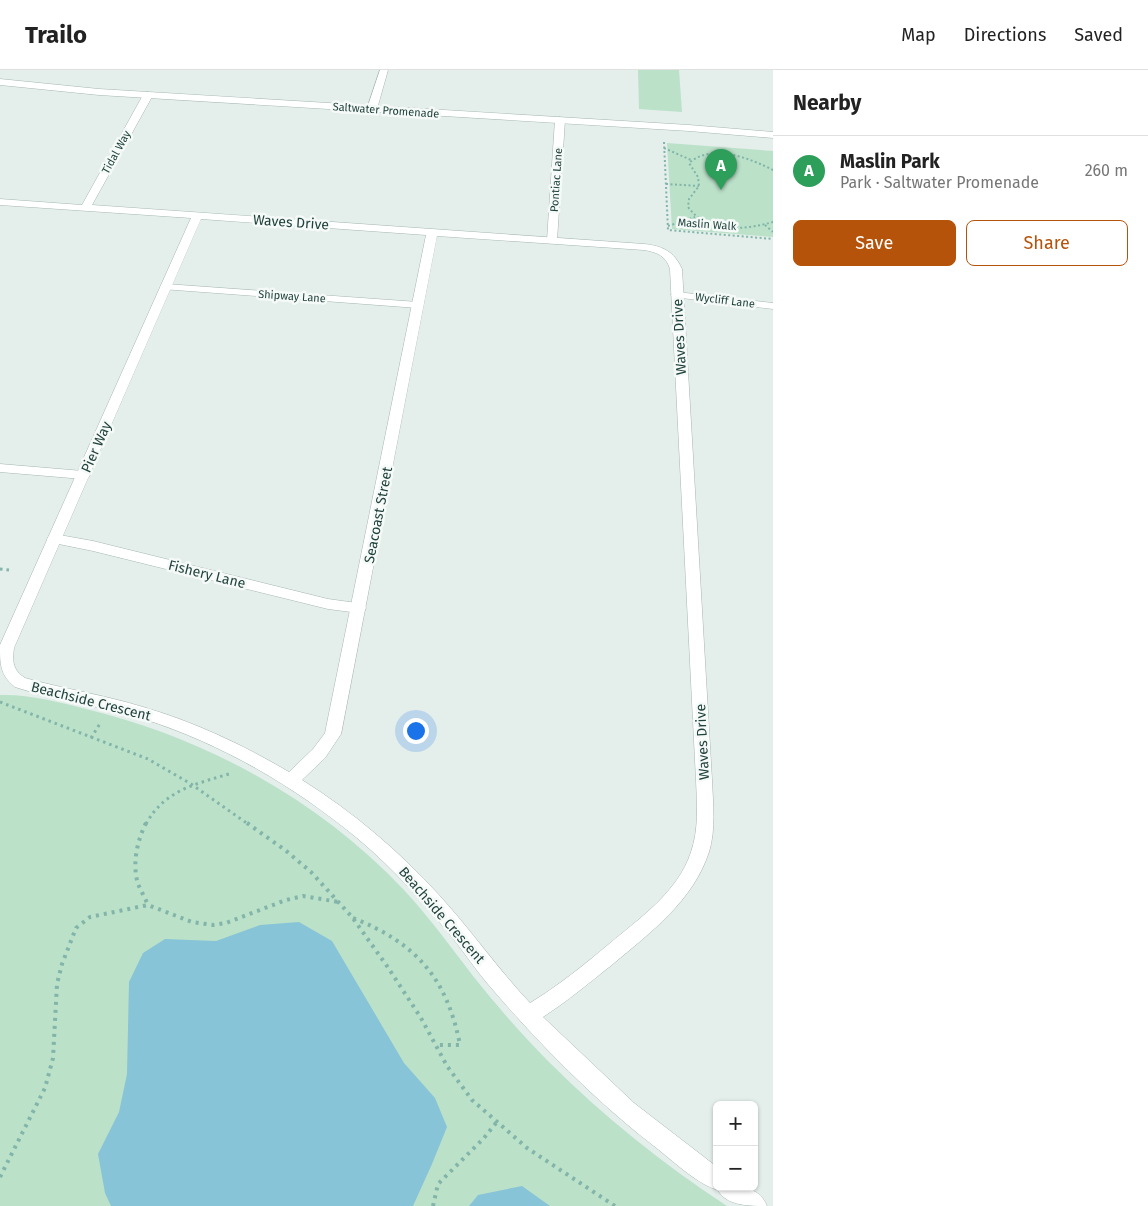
<!DOCTYPE html>
<html lang="en">
<head>
<meta charset="utf-8">
<style>
	:root { --surface:#fff; --page:#f6f6f6; --text:#222; --muted:#767676; --line:#e0e0e0; --accent:#b45309 }
	body { margin:0; font-family:"Fira Sans",sans-serif; background:var(--page); color:var(--text) }
	.controls { position:absolute; right:15px; bottom:15px; display:grid; overflow:hidden; border-radius:8px; box-shadow:0 1px 4px #0004 }
	.controls button { width:45px; height:45px; display:grid; place-items:center; padding:0; border:0; border-bottom:1px solid var(--line); background:var(--surface); color:var(--text); font:25px sans-serif }
	.you { position:absolute; left:415px; top:660px; width:18px; height:18px; margin:-12px; border:4px solid #fff; border-radius:50%; background:#1a73e8; box-shadow:0 0 0 8px #1a73e833 }
	.badge { display:grid; place-items:center; width:32px; height:32px; border-radius:50%; background:var(--accent); color:#fff; font-size:16px; font-weight:700 }
	.pin { position:absolute; translate:-50% -41px; filter:drop-shadow(0 1px 2px #0008) }
	.pin::after { content:''; position:absolute; top:26px; width:18px; height:15px; background:inherit; clip-path:polygon(0 0,100% 0,50% 100%) }
	.list { margin:0; padding:0; list-style:none }
	h2 { display:flex; justify-content:space-between; align-items:center; height:65px; margin:0; padding:0 20px; font-size:21px }
	h2 small { font-size:16px; font-weight:400; color:var(--muted) }
	.list li { display:grid; grid-template-columns:32px 1fr auto; gap:15px; align-items:center; box-sizing:border-box; height:70px; padding:0 20px; border-top:1px solid var(--line) }
	.list b { display:block; font-size:19px; white-space:nowrap }
	.list p { margin:0; font-size:16px; white-space:nowrap; color:var(--muted) }
	.list em { font-size:16px; font-style:normal; color:var(--muted) }
	.actions { display:flex; gap:10px; padding:15px 20px }
	.actions a { flex:1; padding:11px 0; border:1px solid var(--accent); border-radius:8px; text-align:center; font-size:18px; color:var(--accent) }
	.actions .main { background:var(--accent); color:#fff }
	.map { position:relative; flex:none; width:773px; height:1136px; overflow:hidden }
	header { display:flex; align-items:center; gap:30px; box-sizing:border-box; height:70px; padding:0 25px; background:var(--surface); border-bottom:1px solid var(--line) }
	header strong { font-size:24px }
	nav { display:flex; gap:28px; margin-inline-start:auto; font-size:18px }
	main { display:flex }
	aside { flex:1; background:var(--surface) }
	.map>svg:first-child { display:block }
</style>
</head>
<body>
<header>
<strong>Trailo</strong>
<nav><a>Map</a><a>Directions</a><a>Saved</a></nav>
</header>
<main>
<div class="map">
<svg width="773" height="1136" viewBox="0 0 773 1136">
	<rect width="100%" height="100%" fill="#e4eeeb"/>
	<path fill="#bbe1c9" d="M638,0H679L682,42L639,39Z
		M667,73L773,81V167L672,159Z
		M0,625C28,624 59,632 86,639C206,668 319,730 404,820C429,847 451,877 473,906C497,936 522,965 549,992C603,1046 663,1094 727,1136H0Z"/>
	<path fill="#88c4d7" d="M299,852L332,871L404,993L435,1028L447,1057L432,1094L413,1136H111L105,1123L98,1084L119,1042L127,1004L129,912L143,883L165,869L216,871L260,855Z
		M522,1116L550,1136H469L478,1125Z"/>
	<g fill="none" stroke-linecap="round" stroke-linejoin="round">
		<g stroke="#a6b7b3" stroke-width="1">
			<path id="service" d="M560,47L565,50L557,170L552,173L547,170L555,50Z
				M166,214L418,232L424,235L418,238L162,219L160,217L162,215Z
				M677,222L773,233V239L673,227L671,225Z
				M0,394L83,401L88,402L90,405L88,408L83,409L0,402Z
				M54,464L93,471L328,529L364,534L366,538L364,542L359,543L328,539L93,481L49,472L47,469L49,466Z"/>
		</g>
		<g stroke="#a6b7b3" stroke-width="1">
			<path id="minor" d="M380,0H388L377,39L372,42L367,39Z
				M148,22L153,25L92,135L644,174C662,176 674,181 682,199L712,710C713,734 716,759 709,782C693,831 651,862 613,894C590,912 568,931 543,947L634,1033L717,1097V1117C736,1117 758,1114 767,1136C750,1136 726,1136 718,1120C699,1115 675,1093 659,1080C596,1032 539,974 487,913C476,900 466,885 455,871C425,834 393,798 357,768C294,716 222,674 144,649C102,636 57,631 15,617C0,605 0,594 0,575L191,148L0,135V129L82,135L143,25ZM201,149L426,165L325,663L313,679L289,702C243,675 195,652 143,637C104,625 64,619 25,608C13,600 12,592 14,578ZM437,166L644,180C657,182 666,186 670,199L696,710C697,734 699,759 691,782C678,822 640,848 609,874C584,895 558,916 530,933C498,899 471,860 439,825C399,781 353,742 302,710L325,688L341,664Z"/>
		</g>
		<g stroke="#a6b7b3" stroke-width="1">
			<path id="tertiary" d="M0,9L99,19L689,55L773,62V68L689,61L99,25L0,15Z"/>
		</g>
		<path stroke="#82b4a9" stroke-width="2" stroke-dasharray="2 2.5" stroke-linecap="butt" d="M664,72L668,160L773,169
			M664,78L691,90
			M773,100C749,88 712,73 689,93L698,107L699,116L689,129L688,137C708,164 744,160 773,152
			M666,114L699,116
			M765,155L773,162
			M668,156L695,147"/>
		<path stroke="#82b4a9" stroke-width="3" stroke-dasharray="2.5 4" stroke-linecap="butt" d="M0,499L10,500
			M0,632L148,689L191,714L248,754
			M91,668L101,652
			M146,754C165,719 197,714 232,703"/>
		<path stroke="#82b4a9" stroke-width="4" stroke-dasharray="3 5" stroke-linecap="butt" d="M146,753C137,771 132,794 138,814C141,821 145,828 148,835
			M247,753L285,780L311,802L352,847L387,896L421,948L447,996L472,1030L527,1078L615,1136
			M353,848C416,873 447,908 460,975H436
			M0,1107L45,1018L53,988L57,914L62,894L76,858L90,847L148,835L192,852L213,855L226,853L286,830L303,826L339,832
			M433,1136L438,1114L484,1068L496,1053"/>
		<use href="#service" fill="#fff" fill-rule="evenodd"/>
		<use href="#minor" fill="#fff" fill-rule="evenodd"/>
		<use href="#tertiary" fill="#fff" fill-rule="evenodd"/>
	</g>
	<g text-anchor="middle" stroke-width="5" stroke-linejoin="round" paint-order="stroke">
		<g font-size="11" fill="#21423c" stroke="#f5faf8">
			<text transform="translate(386 40) rotate(4)" y="4">Saltwater Promenade</text>
			<text transform="translate(116 82) rotate(-61)" y="4">Tidal Way</text>
			<text transform="translate(556 110) rotate(-86)" y="4">Pontiac Lane</text>
			<text transform="translate(707 154) rotate(4)" y="4">Maslin Walk</text>
			<text transform="translate(292 226) rotate(4)" y="4">Shipway Lane</text>
			<text transform="translate(725 230) rotate(7)" y="4">Wycliff Lane</text>
		</g>
		<g font-size="14" fill="#21423c" stroke="#f5faf8">
			<text transform="translate(291 152) rotate(4)" y="5">Waves Drive</text>
			<text transform="translate(679 267) rotate(-93)" y="5">Waves Drive</text>
			<text transform="translate(96 377) rotate(-66)" y="5">Pier Way</text>
			<text transform="translate(378 445) rotate(-79)" y="5">Seacoast Street</text>
			<text transform="translate(207 504) rotate(14)" y="5">Fishery Lane</text>
			<text transform="translate(91 631) rotate(14)" y="5">Beachside Crescent</text>
			<text transform="translate(702 672) rotate(-93)" y="5">Waves Drive</text>
			<text transform="translate(442 845) rotate(49)" y="5">Beachside Crescent</text>
		</g>
	</g>
</svg>
<div class="controls">
<button>+</button>
<button>−</button>
</div>
<div class="you"></div>
<div class="pin badge" style="left:721px;top:120px;background:#2e9e5b">A</div>
</div>
<aside>
<h2>Nearby<small></small></h2>
<ul class="list">
<li><span class="badge" style="background:#2e9e5b">A</span><div><b>Maslin Park</b><p>Park · Saltwater Promenade</p></div><em>260 m</em></li>
</ul>
<div class="actions"><a class="main">Save</a><a>Share</a></div>
</aside>
</main>
</body>
</html>
